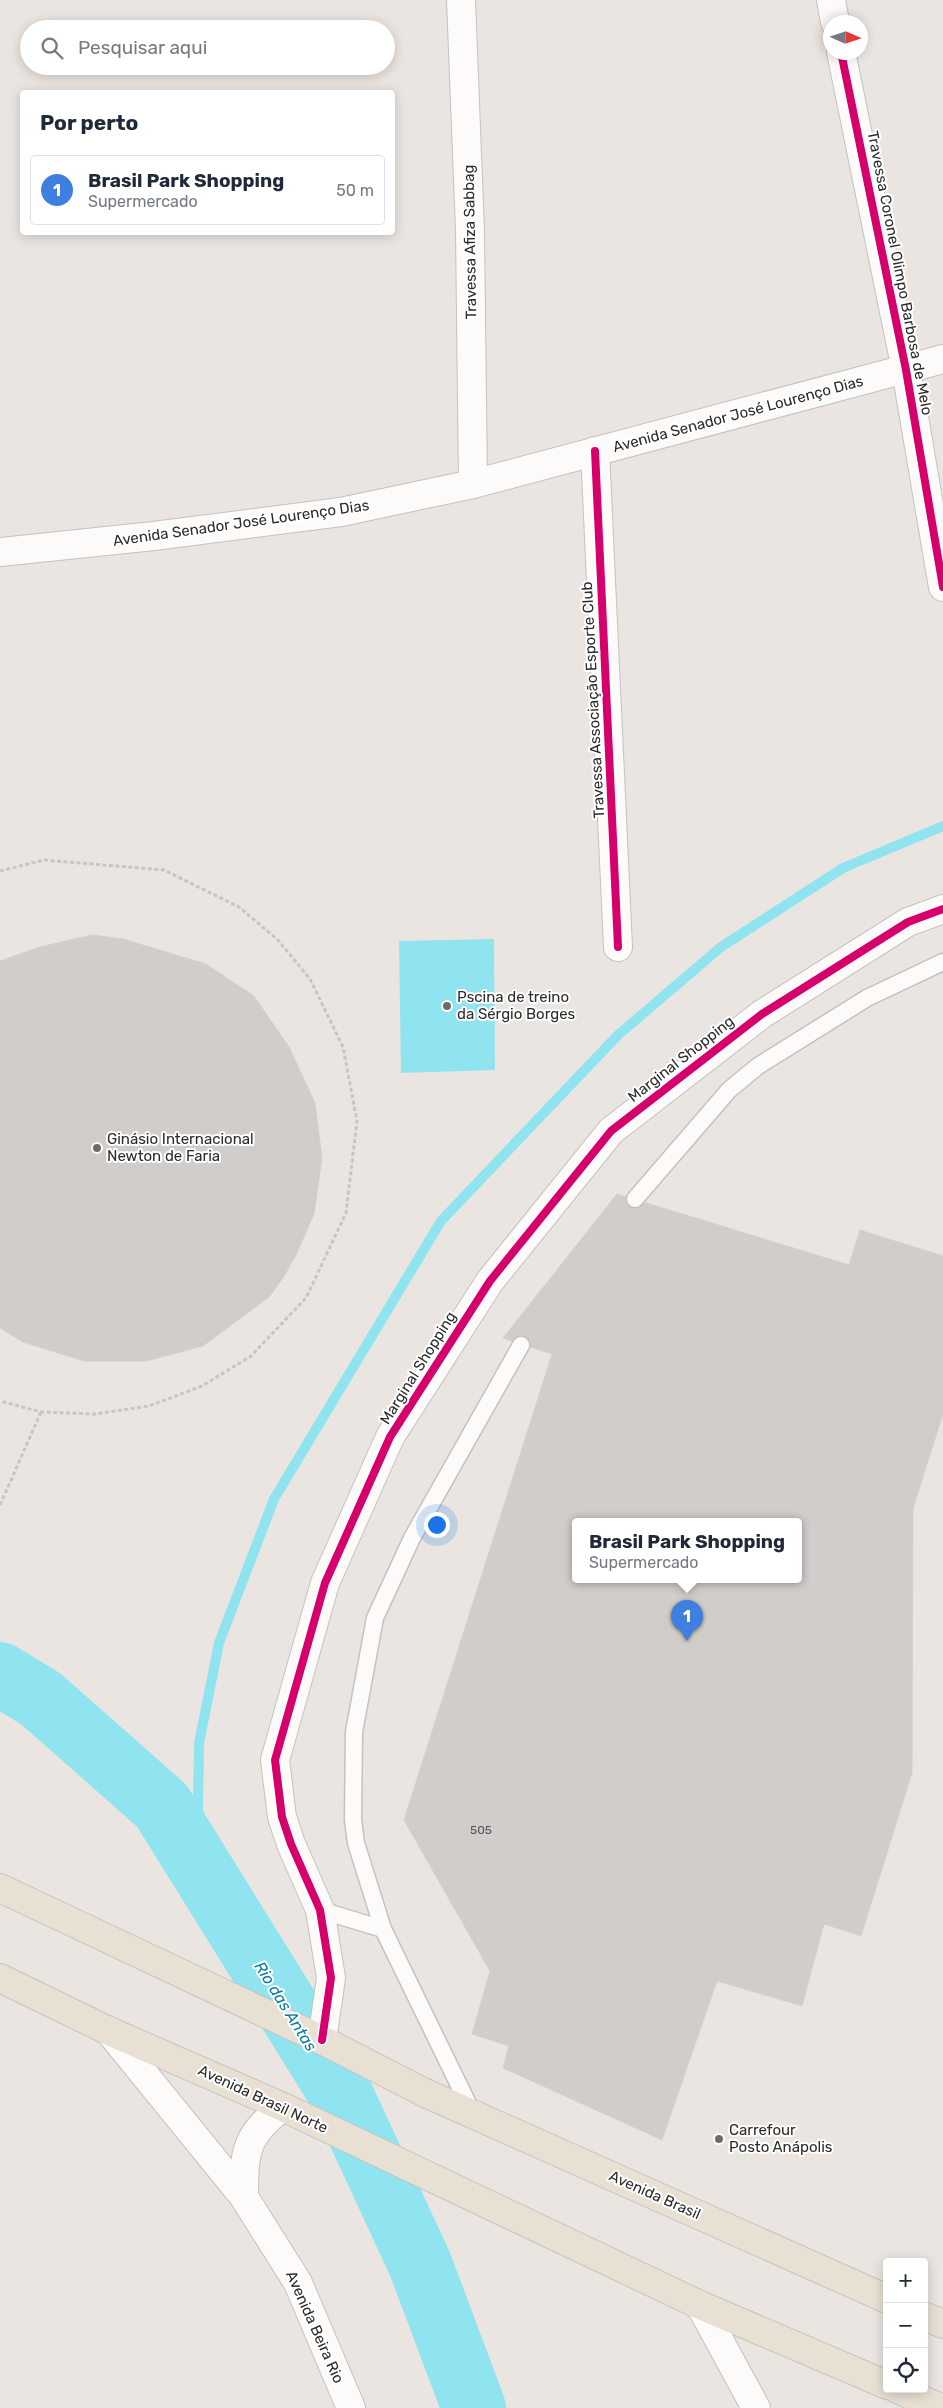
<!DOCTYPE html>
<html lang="pt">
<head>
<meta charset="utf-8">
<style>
	:root { --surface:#fff; --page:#f2f2f3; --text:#1f2937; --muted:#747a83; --line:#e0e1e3; --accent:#6e6c6b }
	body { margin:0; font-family:Rubik,sans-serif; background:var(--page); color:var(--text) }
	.controls { position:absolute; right:15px; bottom:15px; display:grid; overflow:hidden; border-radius:5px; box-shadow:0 2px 12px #0003 }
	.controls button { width:45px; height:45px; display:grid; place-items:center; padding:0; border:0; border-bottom:1px solid var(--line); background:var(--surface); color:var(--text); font:25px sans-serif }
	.compass { position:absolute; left:823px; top:15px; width:45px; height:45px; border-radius:50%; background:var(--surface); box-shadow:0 2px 12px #0003; rotate:93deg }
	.you { position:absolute; left:436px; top:1524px; width:18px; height:18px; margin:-12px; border:4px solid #fff; border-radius:50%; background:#1a73e8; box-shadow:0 0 0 8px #1a73e833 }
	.badge { display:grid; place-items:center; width:32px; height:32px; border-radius:50%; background:var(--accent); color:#fff; font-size:16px; font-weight:700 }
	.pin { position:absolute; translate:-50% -41px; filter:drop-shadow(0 1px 2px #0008) }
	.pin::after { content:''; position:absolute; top:26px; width:18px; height:15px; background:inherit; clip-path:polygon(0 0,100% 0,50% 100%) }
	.popup { position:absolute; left:572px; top:1518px; width:230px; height:65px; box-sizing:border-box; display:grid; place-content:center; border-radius:5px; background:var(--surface); filter:drop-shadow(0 1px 4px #0005); font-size:16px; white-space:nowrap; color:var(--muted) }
	.popup b { font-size:19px; color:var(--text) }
	.popup::after { content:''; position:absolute; left:50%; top:100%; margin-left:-10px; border:10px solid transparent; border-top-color:var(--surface) }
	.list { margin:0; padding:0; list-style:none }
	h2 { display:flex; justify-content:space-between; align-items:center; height:65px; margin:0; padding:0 20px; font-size:21px }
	h2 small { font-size:16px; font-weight:400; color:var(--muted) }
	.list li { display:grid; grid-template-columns:32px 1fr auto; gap:15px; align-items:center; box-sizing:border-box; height:70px; margin:0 10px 10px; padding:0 10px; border:1px solid var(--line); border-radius:5px }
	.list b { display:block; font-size:19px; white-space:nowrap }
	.list p { margin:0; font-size:16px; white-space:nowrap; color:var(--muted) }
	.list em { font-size:16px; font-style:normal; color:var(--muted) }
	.icon { flex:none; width:28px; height:28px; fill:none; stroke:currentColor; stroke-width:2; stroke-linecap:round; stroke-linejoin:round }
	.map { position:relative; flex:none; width:943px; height:2408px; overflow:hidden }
	.search { position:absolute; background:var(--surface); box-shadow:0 2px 12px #0003; left:20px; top:20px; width:375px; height:55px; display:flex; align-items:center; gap:12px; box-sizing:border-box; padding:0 18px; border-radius:28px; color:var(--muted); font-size:19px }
	.panel { position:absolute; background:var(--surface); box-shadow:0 2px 12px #0003; left:20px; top:90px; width:375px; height:145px; border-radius:5px }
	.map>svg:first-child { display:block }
</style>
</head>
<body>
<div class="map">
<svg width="943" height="2408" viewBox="0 0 943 2408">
	<rect width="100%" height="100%" fill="#eae5e1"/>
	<path fill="#90e4ef" d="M494,939L495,1070L401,1073L399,941Z"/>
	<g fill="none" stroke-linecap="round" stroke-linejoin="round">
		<path stroke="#90e4ef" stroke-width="10" d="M202,1874L198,1808L199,1743L219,1643L274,1499L441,1221L618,1035L721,947L843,868L943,826"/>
		<path stroke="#90e4ef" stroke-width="64" d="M0,1674L41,1699L162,1806L342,2096L420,2264L474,2408"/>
	</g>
	<path fill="#d0cdca" stroke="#d5d1cd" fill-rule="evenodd" d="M92,935L123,939L206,964L254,996L289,1047L315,1103L322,1158L314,1214L296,1255L283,1278L269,1297L203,1346L146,1361H84L23,1342L0,1328V961L40,947Z
		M617,1194L849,1265L860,1230L943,1256V1414L913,1508L912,1773L861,1936L824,1924L802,2006L717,1981L662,2140L503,2068L509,2046L472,2034L490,1971L404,1820L552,1354L503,1338ZM576,1522H798V1580H576Z"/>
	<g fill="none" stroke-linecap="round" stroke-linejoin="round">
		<g stroke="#c3c2c3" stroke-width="19">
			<path id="lane" d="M635,1199L729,1090L758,1066L867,998L943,962
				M320,1910L383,1929
				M473,2114L383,1929L356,1843L353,1820L354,1732L375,1618L412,1538L521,1345"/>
		</g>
		<g stroke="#c3c2c3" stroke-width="30">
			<path id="street" d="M461,0L470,231L473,484
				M831,0L835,22
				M841,52L906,370L943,587
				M595,451L618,947
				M109,2031L244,2197L298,2283L351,2408
				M322,2040L331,1978L320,1910L291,1844L282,1817L275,1760L325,1583L390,1437L490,1281L611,1131L762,1014L908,922L943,909
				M244,2197C244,2152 245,2135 283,2107
				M700,2305L756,2408"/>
		</g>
		<g stroke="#c3c2c3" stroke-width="30">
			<path id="secondary" d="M0,552L154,536L341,512L473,484L943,359"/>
		</g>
		<g stroke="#c5c3c2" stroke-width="30">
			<path id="primary" d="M0,1888L322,2040L423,2092L887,2299
				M0,1978L109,2031L283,2107L700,2305L887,2385
				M924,2316L943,2324
				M897,2389L941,2408"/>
		</g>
		<path stroke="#c6c6c6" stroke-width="3" stroke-dasharray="4 2.5" stroke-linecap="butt" d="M0,871L44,860L164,870L239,907L278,940L310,979L343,1047L357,1121L346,1213L306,1298L251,1356L202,1386L149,1406L95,1414L41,1412L0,1401
			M0,1505L41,1412"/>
		<use href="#lane" stroke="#fcfbfa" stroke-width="16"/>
		<use href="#street" stroke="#fcfbfa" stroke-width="28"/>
		<use href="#secondary" stroke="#fcfbfa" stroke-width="28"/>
		<use href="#primary" stroke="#e7e0d3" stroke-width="28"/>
		<g stroke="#fff" stroke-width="11">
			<path id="cycleway" d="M841,52L906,370L943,587
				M595,451L618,947
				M322,2040L331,1978L320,1910L291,1844L282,1817L275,1760L325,1583L390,1437L490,1281L611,1131L762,1014L908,922L943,909"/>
		</g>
		<use href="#cycleway" stroke="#d6006c" stroke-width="8"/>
	</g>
	<g fill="#6e6c6b" stroke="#fff" stroke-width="2">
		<circle cx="447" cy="1006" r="5"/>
		<circle cx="97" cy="1148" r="5"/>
		<circle cx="719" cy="2139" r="5"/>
	</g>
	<g text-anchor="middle" stroke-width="4" stroke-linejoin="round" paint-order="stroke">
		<g font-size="12" fill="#555454">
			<text x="481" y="1834">505</text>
		</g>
		<g font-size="15" fill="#2b2b2b" stroke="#fff">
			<text transform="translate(470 242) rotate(-91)" y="5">Travessa Afiza Sabbag</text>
			<text transform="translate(900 273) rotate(79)" y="5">Travessa Coronel Olimpo Barbosa de Melo</text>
			<text transform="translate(738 414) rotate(-15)" y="5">Avenida Senador José Lourenço Dias</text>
			<text transform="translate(241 523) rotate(-8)" y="5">Avenida Senador José Lourenço Dias</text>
			<text transform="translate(593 700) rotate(-93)" y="5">Travessa Associação Esporte Club</text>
			<text transform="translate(681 1059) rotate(-38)" y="5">Marginal Shopping</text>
			<text transform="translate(418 1368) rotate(-58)" y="5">Marginal Shopping</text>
			<text transform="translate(263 2099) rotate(25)" y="5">Avenida Brasil Norte</text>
			<text transform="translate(655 2195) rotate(24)" y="5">Avenida Brasil</text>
			<text transform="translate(315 2327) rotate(66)" y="5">Avenida Beira Rio</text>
		</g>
		<g font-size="15" fill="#2b2b2b" stroke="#fff" text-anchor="start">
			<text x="457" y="1002">Pscina de treino<tspan x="457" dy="17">da Sérgio Borges</tspan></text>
			<text x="107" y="1144">Ginásio Internacional<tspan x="107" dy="17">Newton de Faria</tspan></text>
			<text x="729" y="2135">Carrefour<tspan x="729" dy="17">Posto Anápolis</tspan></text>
		</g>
		<g font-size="16" font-style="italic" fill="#077d9e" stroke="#fff">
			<text transform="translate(286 2006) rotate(58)" y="6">Rio das Antas</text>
		</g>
	</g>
</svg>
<div class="controls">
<button>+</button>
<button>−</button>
<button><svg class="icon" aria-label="locate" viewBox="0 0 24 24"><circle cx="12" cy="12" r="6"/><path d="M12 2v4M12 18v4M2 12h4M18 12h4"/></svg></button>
</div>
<svg class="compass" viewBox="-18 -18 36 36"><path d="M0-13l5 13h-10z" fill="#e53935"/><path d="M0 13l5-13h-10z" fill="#747a83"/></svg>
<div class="you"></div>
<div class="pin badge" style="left:687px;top:1641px;background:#3f7fe0">1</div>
<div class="popup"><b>Brasil Park Shopping</b>Supermercado</div>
<div class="search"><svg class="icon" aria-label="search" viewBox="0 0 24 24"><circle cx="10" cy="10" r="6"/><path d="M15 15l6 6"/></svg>Pesquisar aqui</div>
<section class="panel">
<h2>Por perto<small></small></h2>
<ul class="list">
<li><span class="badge" style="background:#3f7fe0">1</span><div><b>Brasil Park Shopping</b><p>Supermercado</p></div><em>50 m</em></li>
</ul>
</section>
</div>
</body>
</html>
